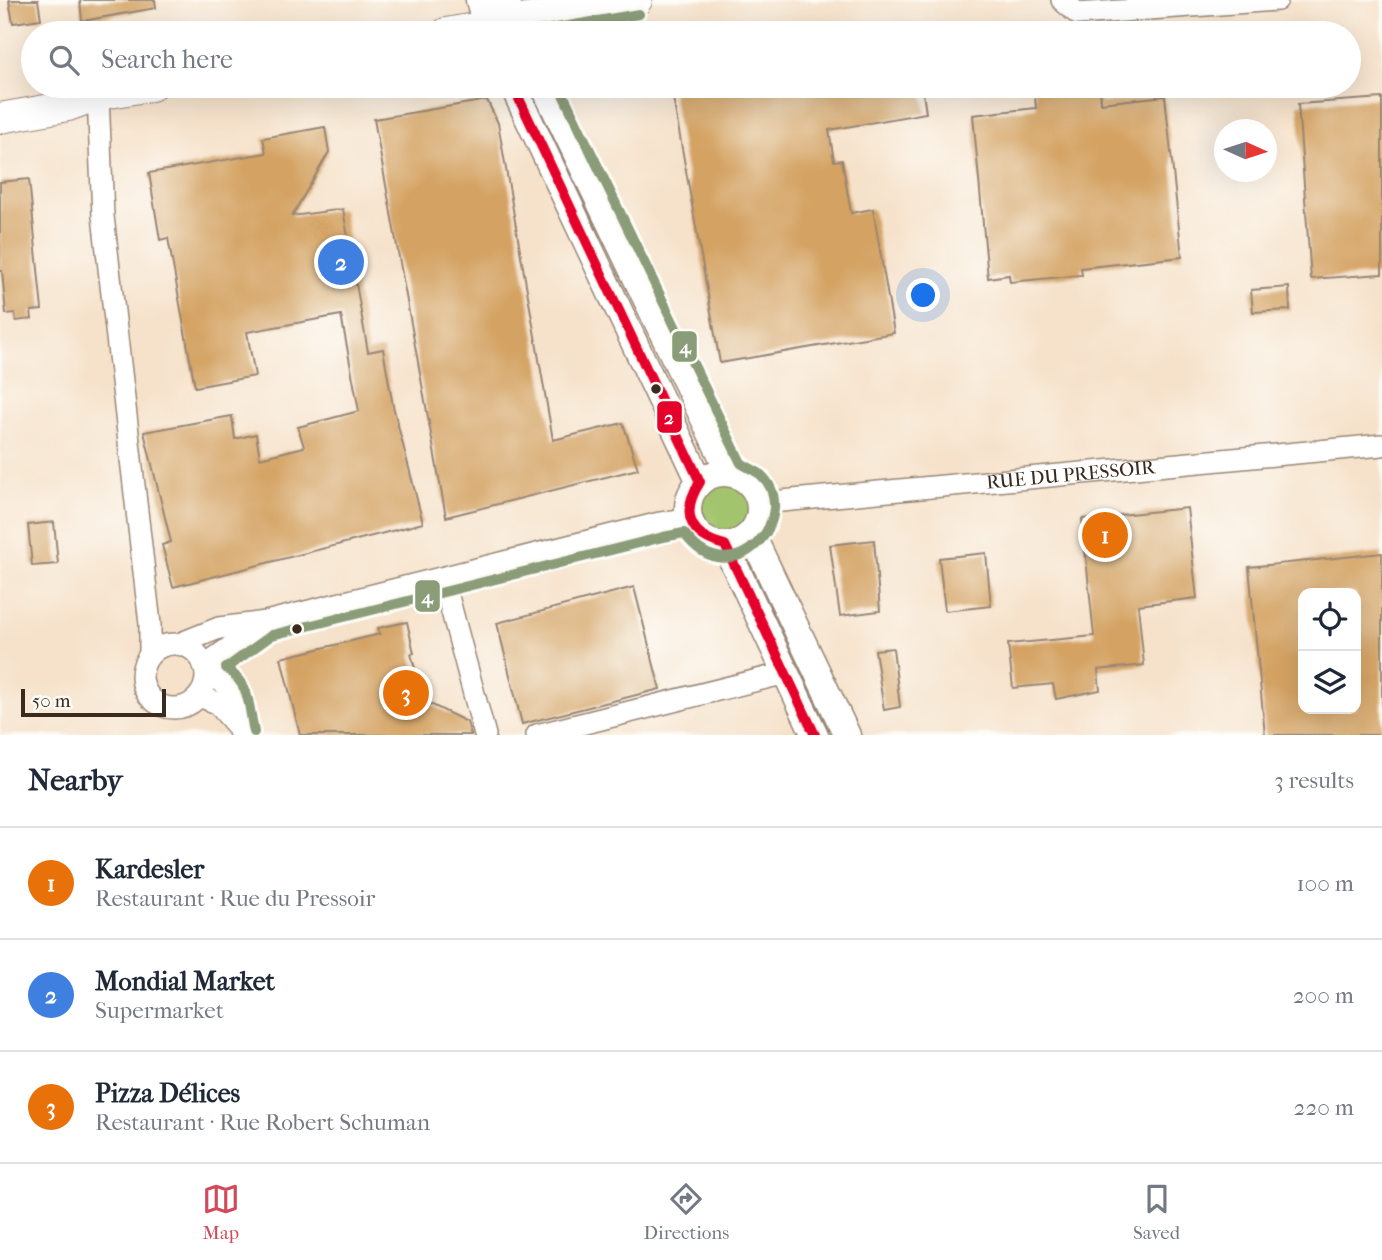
<!DOCTYPE html>
<html lang="en">
<head>
<meta charset="utf-8">
<style>
	:root { --surface:#fff; --page:#f6f6f7; --text:#1f2937; --muted:#747a83; --line:#e0e1e3; --accent:#d1495b }
	body { margin:0; font-family:"IM FELL French Canon",serif; background:var(--page); color:var(--text) }
	.controls { position:absolute; right:21px; bottom:21px; display:grid; overflow:hidden; border-radius:14px; box-shadow:0 7px 28px #0002 }
	.controls button { width:63px; height:63px; display:grid; place-items:center; padding:0; border:0; border-bottom:2px solid var(--line); background:var(--surface); color:var(--text); font:35px sans-serif }
	.compass { position:absolute; left:1214px; top:119px; width:63px; height:63px; border-radius:50%; background:var(--surface); box-shadow:0 7px 28px #0002; rotate:93deg }
	.scale { position:absolute; left:21px; bottom:18px; width:145px; box-sizing:border-box; padding-left:7px; border:4px solid #3b2a1e; border-top:0; font-size:19px; line-height:24px; white-space:nowrap; color:#3b2a1e; -webkit-text-stroke:5px #fdfcf7; paint-order:stroke }
	.you { position:absolute; left:924px; top:296px; width:24px; height:24px; margin:-18px; border:5px solid #fff; border-radius:50%; background:#1a73e8; box-shadow:0 0 0 10px #1a73e833 }
	.badge { display:grid; place-items:center; width:46px; height:46px; border-radius:50%; background:var(--accent); color:#fff; font-size:23px; font-weight:700 }
	.pin { position:absolute; translate:-50% -50%; border:4px solid #fff; box-shadow:0 2px 7px #0006 }
	.list { margin:0; padding:0; list-style:none }
	h2 { display:flex; justify-content:space-between; align-items:center; height:91px; margin:0; padding:0 28px; font-size:30px }
	h2 small { font-size:23px; font-weight:400; color:var(--muted) }
	.list li { display:grid; grid-template-columns:46px 1fr auto; gap:21px; align-items:center; box-sizing:border-box; height:112px; padding:0 28px; border-top:2px solid var(--line) }
	.list b { display:block; font-size:26px; white-space:nowrap }
	.list p { margin:0; font-size:23px; white-space:nowrap; color:var(--muted) }
	.list em { font-size:23px; font-style:normal; color:var(--muted) }
	.icon { flex:none; width:38px; height:38px; fill:none; stroke:currentColor; stroke-width:2; stroke-linecap:round; stroke-linejoin:round }
	.map { position:relative; flex:none; width:1382px; height:735px; overflow:hidden }
	.search { position:absolute; background:var(--surface); box-shadow:0 7px 28px #0002; left:21px; right:21px; top:21px; height:77px; display:flex; align-items:center; gap:18px; box-sizing:border-box; padding:0 24px; border-radius:38px; color:var(--muted); font-size:26px }
	.sheet { height:427px; background:var(--surface) }
	nav { display:flex; justify-content:space-around; align-items:center; box-sizing:border-box; height:98px; border-top:2px solid var(--line); background:var(--surface); font-size:19px; color:var(--muted) }
	nav a { display:grid; justify-items:center; gap:4px }
	nav .on { color:var(--accent) }
	.map>svg:first-child { display:block }
</style>
</head>
<body>
<div class="map">
<svg width="1382" height="735" viewBox="0 0 1382 735">
	<rect width="100%" height="100%" fill="#fdfcf7"/>
	<filter id="ink" filterUnits="userSpaceOnUse"><feTurbulence type="fractalNoise" baseFrequency=".0143" numOctaves="2"/><feDisplacementMap in="SourceGraphic" scale="14" xChannelSelector="R" yChannelSelector="G"/><feConvolveMatrix kernelMatrix="1 2 1 2 8 2 1 2 1" color-interpolation-filters="sRGB"/></filter>
	<filter id="wash" filterUnits="userSpaceOnUse"><feTurbulence type="fractalNoise" baseFrequency=".00686" numOctaves="4" result="noise"/><feDisplacementMap in="SourceGraphic" scale="28" xChannelSelector="R" yChannelSelector="G"/><feGaussianBlur stdDeviation="1.57" result="paint"/><feColorMatrix in="noise" values="0 0 0 0 0 0 0 0 0 0 0 0 0 0 0 0 0 1.4 0 .05"/><feComposite in="paint" operator="in"/></filter>
	<g filter="url(#wash)">
		<rect width="100%" height="100%" fill="#f6e2cb"/>
		<path fill="#a2c46d" stroke="#6e7746" stroke-width="2" d="M696 508a29 29 0 1 1 58 0a29 29 0 1 1-58 0Z"/>
		<g id="blocks">
			<path fill="#d4a364" fill-rule="evenodd" d="M9,0H38L41,19L13,23Z
				M80,0H155L156,8L82,21Z
				M671,86H922L926,113L829,130L834,161L842,160L851,213L873,209L894,333L720,363Z
				M1034,86H1100L1101,103L1165,96L1182,257L1081,268L1082,275L1010,282L1009,275L988,278L973,115L1036,108Z
				M1382,98V274L1311,279L1298,104Z
				M487,100L498,123L553,440L623,423L638,469L446,517L374,119Z
				M325,127L329,152L292,216L343,209L368,352L383,349L393,406L423,523L173,587L162,545L171,542L144,432L232,416L235,439L256,434L260,458L304,447L298,427L359,411L341,315L247,332L255,376L195,387L168,238L160,240L149,173L266,153L263,138Z
				M29,179L42,310L31,311L32,319L16,321L15,313L6,314L2,271H0V182Z
				M1289,287L1290,310L1253,312L1251,290Z
				M1187,508L1197,598L1138,605L1144,665L1098,670L1100,690L1056,699L1053,684L1013,688L1008,644L1094,636L1082,519Z
				M54,522L58,564L32,566L28,525Z
				M874,540L880,611L840,616L830,545Z
				M986,553L991,606L945,611L939,558Z
				M1382,553V735H1265L1249,567ZM1303,593H1356V709H1303Z
				M634,587L660,689L522,724L497,623Z
				M407,622L414,653L411,654L424,701L467,722L471,735H300L281,658L380,634L378,628Z
				M893,648L900,707L884,710L875,650Z"/>
		</g>
	</g>
	<g filter="url(#ink)">
		<use href="#blocks" fill-opacity="0" stroke="#988674" stroke-width="2"/>
		<g fill="none" stroke-linecap="round" stroke-linejoin="round">
			<g stroke="#988674" stroke-width="24">
				<g id="minor">
					<path d="M1062,0L1078,14L1277,0"/>
					<path d="M98,95L103,216L150,624V654"/>
					<path id="s1" d="M760,503L1382,445"/>
					<path d="M443,578L485,735"/>
					<path d="M179,644L219,628L266,622L660,523L690,518"/>
					<circle cx="174" cy="676" r="32"/>
					<path d="M204,666L261,625"/>
					<path d="M206,673C244,689 231,703 240,735"/>
					<path d="M199,696L217,703L237,726"/>
					<path d="M537,735L786,673"/>
				</g>
			</g>
			<g stroke="#988674" stroke-width="29">
				<path id="tertiary" d="M479,0L488,33
					M505,0L519,33
					M513,86L700,482
					M544,86L730,473
					M688 509a36 36 0 1 1 72 0a36 36 0 1 1-72 0Z
					M751,533L847,735
					M725,545L815,735"/>
			</g>
			<g stroke="#988674" stroke-width="32">
				<path id="secondary" d="M446,33L637,0
					M0,118L68,106L98,95L151,86"/>
			</g>
			<use href="#minor" stroke="#fff" stroke-width="21"/>
			<use href="#tertiary" stroke="#fff" stroke-width="26"/>
			<use href="#secondary" stroke="#fff" stroke-width="30"/>
			<g stroke="#fdfcf7" stroke-width="16">
				<path id="bus-1" d="M513,86L700,482C680,513 689,536 725,545L815,735"/>
			</g>
			<g stroke="#fdfcf7" stroke-width="16">
				<path id="bus-2" d="M533,32L639,14
					M254,732C248,704 251,686 226,668L272,635L663,537L684,533C732,600 805,514 760,474C754,470 747,467 741,463L559,86"/>
			</g>
			<use href="#bus-1" stroke="#e4002b" stroke-width="10"/>
			<use href="#bus-2" stroke="#8b9c79" stroke-width="10"/>
		</g>
	</g>
	<g fill="#3b2a1e" stroke="#fdfcf7" stroke-width="2.5">
		<circle cx="656" cy="389" r="6"/>
		<circle cx="297" cy="629" r="6"/>
	</g>
	<g text-anchor="middle" stroke-width="5" stroke-linejoin="round" paint-order="stroke">
		<g font-size="19" fill="#3b2a1e" stroke="#fdfcf7">
			<text dy="7" stroke="none"><textPath href="#s1" startOffset="312">RUE DU PRESSOIR</textPath></text>
		</g>
	</g>
	<g stroke="#fdfcf7" stroke-width="2.5">
		<rect x="671" y="330" width="27" height="33" rx="7" fill="#8b9c79"/>
		<rect x="656" y="400" width="27" height="34" rx="7" fill="#e4002b"/>
		<rect x="414" y="579" width="27" height="34" rx="7" fill="#8b9c79"/>
	</g>
	<g font-size="19" text-anchor="middle" font-weight="bold" fill="#fff">
		<text x="685" y="353">4</text>
		<text x="669" y="424">2</text>
		<text x="427" y="603">4</text>
	</g>
</svg>
<div class="controls">
<button><svg class="icon" aria-label="locate" viewBox="0 0 24 24"><circle cx="12" cy="12" r="6"/><path d="M12 2v4M12 18v4M2 12h4M18 12h4"/></svg></button>
<button><svg class="icon" aria-label="layers" viewBox="0 0 24 24"><path d="M12 4l9 5-9 5-9-5zM3 14l9 5 9-5"/></svg></button>
</div>
<svg class="compass" viewBox="-18 -18 36 36"><path d="M0-13l5 13h-10z" fill="#e53935"/><path d="M0 13l5-13h-10z" fill="#747a83"/></svg>
<div class="scale">50 m</div>
<div class="you"></div>
<div class="pin badge" style="left:1105px;top:535px;background:#e8710a">1</div>
<div class="pin badge" style="left:341px;top:262px;background:#3f7fe0">2</div>
<div class="pin badge" style="left:406px;top:693px;background:#e8710a">3</div>
<div class="search"><svg class="icon" aria-label="search" viewBox="0 0 24 24"><circle cx="10" cy="10" r="6"/><path d="M15 15l6 6"/></svg>Search here</div>
</div>
<section class="sheet">
<h2>Nearby<small>3 results</small></h2>
<ul class="list">
<li><span class="badge" style="background:#e8710a">1</span><div><b>Kardesler</b><p>Restaurant · Rue du Pressoir</p></div><em>100 m</em></li>
<li><span class="badge" style="background:#3f7fe0">2</span><div><b>Mondial Market</b><p>Supermarket</p></div><em>200 m</em></li>
<li><span class="badge" style="background:#e8710a">3</span><div><b>Pizza Délices</b><p>Restaurant · Rue Robert Schuman</p></div><em>220 m</em></li>
</ul>
</section>
<nav>
<a class="on"><svg class="icon" aria-label="map" viewBox="0 0 24 24"><path d="M3 6l6-2 6 2 6-2v14l-6 2-6-2-6 2zM9 4v14M15 6v14"/></svg>Map</a>
<a><svg class="icon" aria-label="directions" viewBox="0 0 24 24"><path d="M12 3l9 9-9 9-9-9zM9 14v-3h6M13 9l2 2-2 2"/></svg>Directions</a>
<a><svg class="icon" aria-label="saved" viewBox="0 0 24 24"><path d="M7 4h10v16l-5-4-5 4z"/></svg>Saved</a>
</nav>
</body>
</html>
